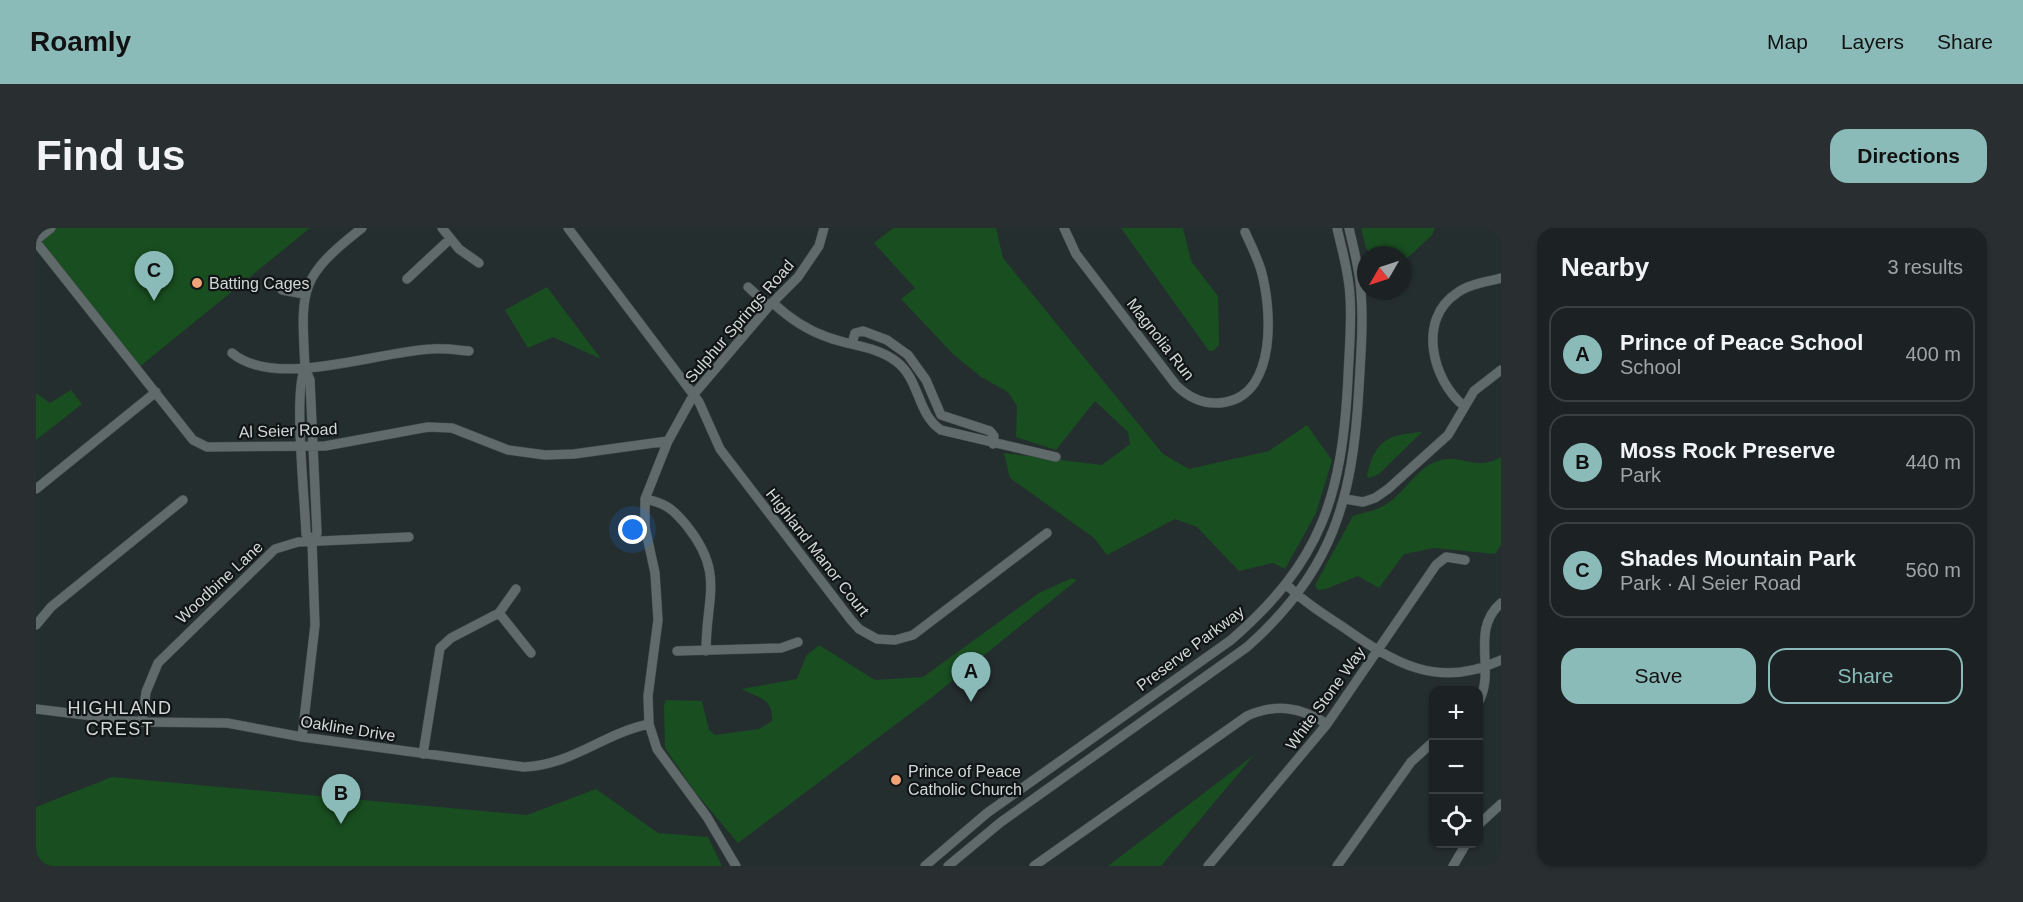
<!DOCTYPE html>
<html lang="en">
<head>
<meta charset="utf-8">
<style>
	:root { --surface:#1c2223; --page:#292f30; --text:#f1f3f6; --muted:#a0a4a6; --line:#3a3f41; --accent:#8bbbb9 }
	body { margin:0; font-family:Helvetica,sans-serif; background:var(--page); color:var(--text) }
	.controls { position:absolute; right:18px; bottom:18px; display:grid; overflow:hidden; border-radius:12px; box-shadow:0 2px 4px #0004 }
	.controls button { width:54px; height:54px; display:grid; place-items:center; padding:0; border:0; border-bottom:2px solid var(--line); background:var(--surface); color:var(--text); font:30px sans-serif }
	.compass { position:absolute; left:1321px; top:18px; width:54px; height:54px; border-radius:50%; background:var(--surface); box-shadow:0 2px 4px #0004; rotate:231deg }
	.you { position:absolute; left:597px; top:302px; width:21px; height:21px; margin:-15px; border:4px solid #fff; border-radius:50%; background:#1a73e8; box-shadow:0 0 0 9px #1a73e833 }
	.badge { display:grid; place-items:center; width:39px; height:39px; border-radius:50%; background:var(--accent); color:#111; font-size:20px; font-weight:700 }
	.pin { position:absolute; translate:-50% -50px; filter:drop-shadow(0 2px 3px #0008) }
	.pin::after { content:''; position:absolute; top:32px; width:21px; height:18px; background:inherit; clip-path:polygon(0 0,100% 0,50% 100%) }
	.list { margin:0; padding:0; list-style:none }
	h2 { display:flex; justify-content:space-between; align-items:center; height:78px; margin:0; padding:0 24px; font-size:26px }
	h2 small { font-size:20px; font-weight:400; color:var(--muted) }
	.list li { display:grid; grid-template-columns:39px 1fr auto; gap:18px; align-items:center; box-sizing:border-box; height:96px; margin:0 12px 12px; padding:0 12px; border:2px solid var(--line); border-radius:18px }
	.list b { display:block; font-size:22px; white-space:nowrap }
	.list p { margin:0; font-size:20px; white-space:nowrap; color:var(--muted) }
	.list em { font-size:20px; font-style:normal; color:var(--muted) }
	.actions { display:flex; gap:12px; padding:18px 24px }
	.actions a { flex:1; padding:14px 0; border:2px solid var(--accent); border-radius:18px; text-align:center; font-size:21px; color:var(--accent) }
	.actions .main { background:var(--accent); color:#111 }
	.icon { flex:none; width:33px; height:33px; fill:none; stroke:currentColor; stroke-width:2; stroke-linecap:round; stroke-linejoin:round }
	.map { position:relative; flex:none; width:1465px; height:638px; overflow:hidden; border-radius:18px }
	header { display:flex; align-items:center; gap:36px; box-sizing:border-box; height:84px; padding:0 30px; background:var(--accent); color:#111 }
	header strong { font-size:28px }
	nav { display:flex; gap:33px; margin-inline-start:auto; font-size:21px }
	.intro { display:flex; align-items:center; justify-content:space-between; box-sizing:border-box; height:144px; padding:0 36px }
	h1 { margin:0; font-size:42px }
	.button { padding:15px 27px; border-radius:18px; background:var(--accent); color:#111; font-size:21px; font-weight:700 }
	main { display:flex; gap:36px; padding:0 36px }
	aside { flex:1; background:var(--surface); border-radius:18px; box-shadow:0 2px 4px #0004 }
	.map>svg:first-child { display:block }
</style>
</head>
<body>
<header>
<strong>Roamly</strong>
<nav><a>Map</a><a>Layers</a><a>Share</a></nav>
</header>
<div class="intro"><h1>Find us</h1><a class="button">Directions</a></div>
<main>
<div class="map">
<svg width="1465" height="638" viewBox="0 0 1465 638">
	<rect width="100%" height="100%" fill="#252e2f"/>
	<path fill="#194e20" d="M0,0H274L102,140L0,6Z
		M857,0H960L967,30L1127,226L1153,241L1233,223L1271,197L1296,232L1280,285L1249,341L1237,335L1203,343L1161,299L1139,291L1071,327L1058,310L974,250L968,225L1066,237L1094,216L1092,204L1059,173L1020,222L980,209L981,178L972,164L945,149L917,126L865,71L879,60L838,15Z
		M1085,0H1147L1155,33L1182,68L1183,117L1177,123H1173Z
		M1325,0H1399L1396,7L1366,35V27H1335L1330,20Z
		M511,59L565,131L517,109L492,120L469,82Z
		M35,162L46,176L0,212V165L14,175Z
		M1386,204L1343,246L1333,250L1331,248C1339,212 1351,207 1386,204Z
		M1465,229V317L1459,326L1399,320L1368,326L1343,360L1322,348L1290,361L1282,362L1279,357L1317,288C1329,284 1341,283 1352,275C1369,264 1381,239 1402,233C1426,225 1439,244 1465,229Z
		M1036,350L1041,352L895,470L702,615L659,564L629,520L628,477L630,472L666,473L673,502L679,507L723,501L736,493C737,469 723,471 706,461L761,451L770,428L783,417L839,452L887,449L1003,365Z
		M1218,527L1125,638H1072Z
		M76,549L491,587L560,561L622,605L672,609L686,638H0V579Z"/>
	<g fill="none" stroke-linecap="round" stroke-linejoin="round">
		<g stroke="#454c4d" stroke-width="10">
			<path id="minor" d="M406,0L423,21L443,35
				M532,0L663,174L684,221L815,392L823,401L841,411L859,412L877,407L1011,305
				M1028,0L1040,26L1140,157C1154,171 1170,178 1190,174C1241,164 1236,81 1225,42C1221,29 1215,17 1209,4
				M0,12L15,0
				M0,14L157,212L171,219L289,218L392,199L416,200L472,222L509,227L538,226L632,213
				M371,51L414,11
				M712,59L733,78
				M246,62L268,66
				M737,75C752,89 771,102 791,109C814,118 841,118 861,134C884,152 881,186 905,202L1020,229
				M816,116L819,105L827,103L851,112L872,127L890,152L905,187L954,203L958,208L957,216
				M196,125C240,162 342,123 396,121C408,120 421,122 433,123
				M269,140C265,61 262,50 326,0
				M1428,178C1396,152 1381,91 1421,65C1432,56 1451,54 1465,50
				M0,261L120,164
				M609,271C630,275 638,282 651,298C689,346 670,368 670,423
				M1309,271L1327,274L1339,270L1352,261L1412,207L1438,163L1465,142
				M1251,357C1267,373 1287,386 1307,399C1358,435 1402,462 1465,432
				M463,385L495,425
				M0,397L15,379L147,272
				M641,423L745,420L762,414
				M1442,475C1461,442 1433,403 1465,375
				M0,481L106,494L191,495L266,509L488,539C536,537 566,506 613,496
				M106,494L110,464L122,435L239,321L262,314L373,309
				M266,509L279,397L276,313L281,305L274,152L269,140C257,164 269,272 270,306L276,313
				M387,526L404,420L415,410L463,385L480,361
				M1442,597L1465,576
				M700,638L671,589L621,521L613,496L612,468L622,392L619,345L609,299V271L632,213L658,166L733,78L762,49L783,18L788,0
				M889,638L951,585L1195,412C1286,333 1306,268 1312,150C1313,123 1316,95 1314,68C1313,45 1306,22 1301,0
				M912,638L965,594L1211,419C1297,343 1317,271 1323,159C1325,124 1328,89 1324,54C1322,36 1317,18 1313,0
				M998,638L1211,488C1240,475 1265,479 1291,496
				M1172,638L1291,496L1400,337L1410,329L1429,332
				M1301,638L1375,534L1398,513
				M1417,638L1430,616"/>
		</g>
		<use href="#minor" stroke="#606a6b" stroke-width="9"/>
	</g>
	<g fill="#efa377" stroke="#111516" stroke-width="2">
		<circle cx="161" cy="55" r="6"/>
		<circle cx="860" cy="552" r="6"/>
	</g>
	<g text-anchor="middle" stroke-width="4.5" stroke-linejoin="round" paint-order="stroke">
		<g font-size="16" fill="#d2d7d8" stroke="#111516" text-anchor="start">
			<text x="173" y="61">Batting Cages</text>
			<text x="872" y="549">Prince of Peace<tspan x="872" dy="18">Catholic Church</tspan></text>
		</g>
		<g font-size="16" fill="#d2d7d8" stroke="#111516">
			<text transform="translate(703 93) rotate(-49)" y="6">Sulphur Springs Road</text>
			<text transform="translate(1125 111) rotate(52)" y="6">Magnolia Run</text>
			<text transform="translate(252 202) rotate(-2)" y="6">Al Seier Road</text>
			<text transform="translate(782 324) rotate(52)" y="6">Highland Manor Court</text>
			<text transform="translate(183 354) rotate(-43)" y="6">Woodbine Lane</text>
			<text transform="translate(1154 420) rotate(-37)" y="6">Preserve Parkway</text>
			<text transform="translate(1289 470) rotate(-54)" y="6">White Stone Way</text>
			<text transform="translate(312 500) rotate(9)" y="6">Oakline Drive</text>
		</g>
		<g font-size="18" letter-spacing="1.5" fill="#d2d7d8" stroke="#111516">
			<text x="84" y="486">HIGHLAND<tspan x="84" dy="21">CREST</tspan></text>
		</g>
	</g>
</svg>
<div class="controls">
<button>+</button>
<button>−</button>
<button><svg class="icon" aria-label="locate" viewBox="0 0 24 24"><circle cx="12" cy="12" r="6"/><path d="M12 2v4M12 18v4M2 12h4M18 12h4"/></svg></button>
</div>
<svg class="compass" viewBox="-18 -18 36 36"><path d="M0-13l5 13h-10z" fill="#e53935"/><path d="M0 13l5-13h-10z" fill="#a0a4a6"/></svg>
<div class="you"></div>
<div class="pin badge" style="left:935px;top:474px">A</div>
<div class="pin badge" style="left:305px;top:596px">B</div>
<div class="pin badge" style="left:118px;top:73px">C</div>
</div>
<aside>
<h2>Nearby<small>3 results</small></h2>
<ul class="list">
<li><span class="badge">A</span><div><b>Prince of Peace School</b><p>School</p></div><em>400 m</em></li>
<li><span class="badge">B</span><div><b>Moss Rock Preserve</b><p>Park</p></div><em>440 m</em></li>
<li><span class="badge">C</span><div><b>Shades Mountain Park</b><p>Park · Al Seier Road</p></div><em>560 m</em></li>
</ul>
<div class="actions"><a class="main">Save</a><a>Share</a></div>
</aside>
</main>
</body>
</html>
